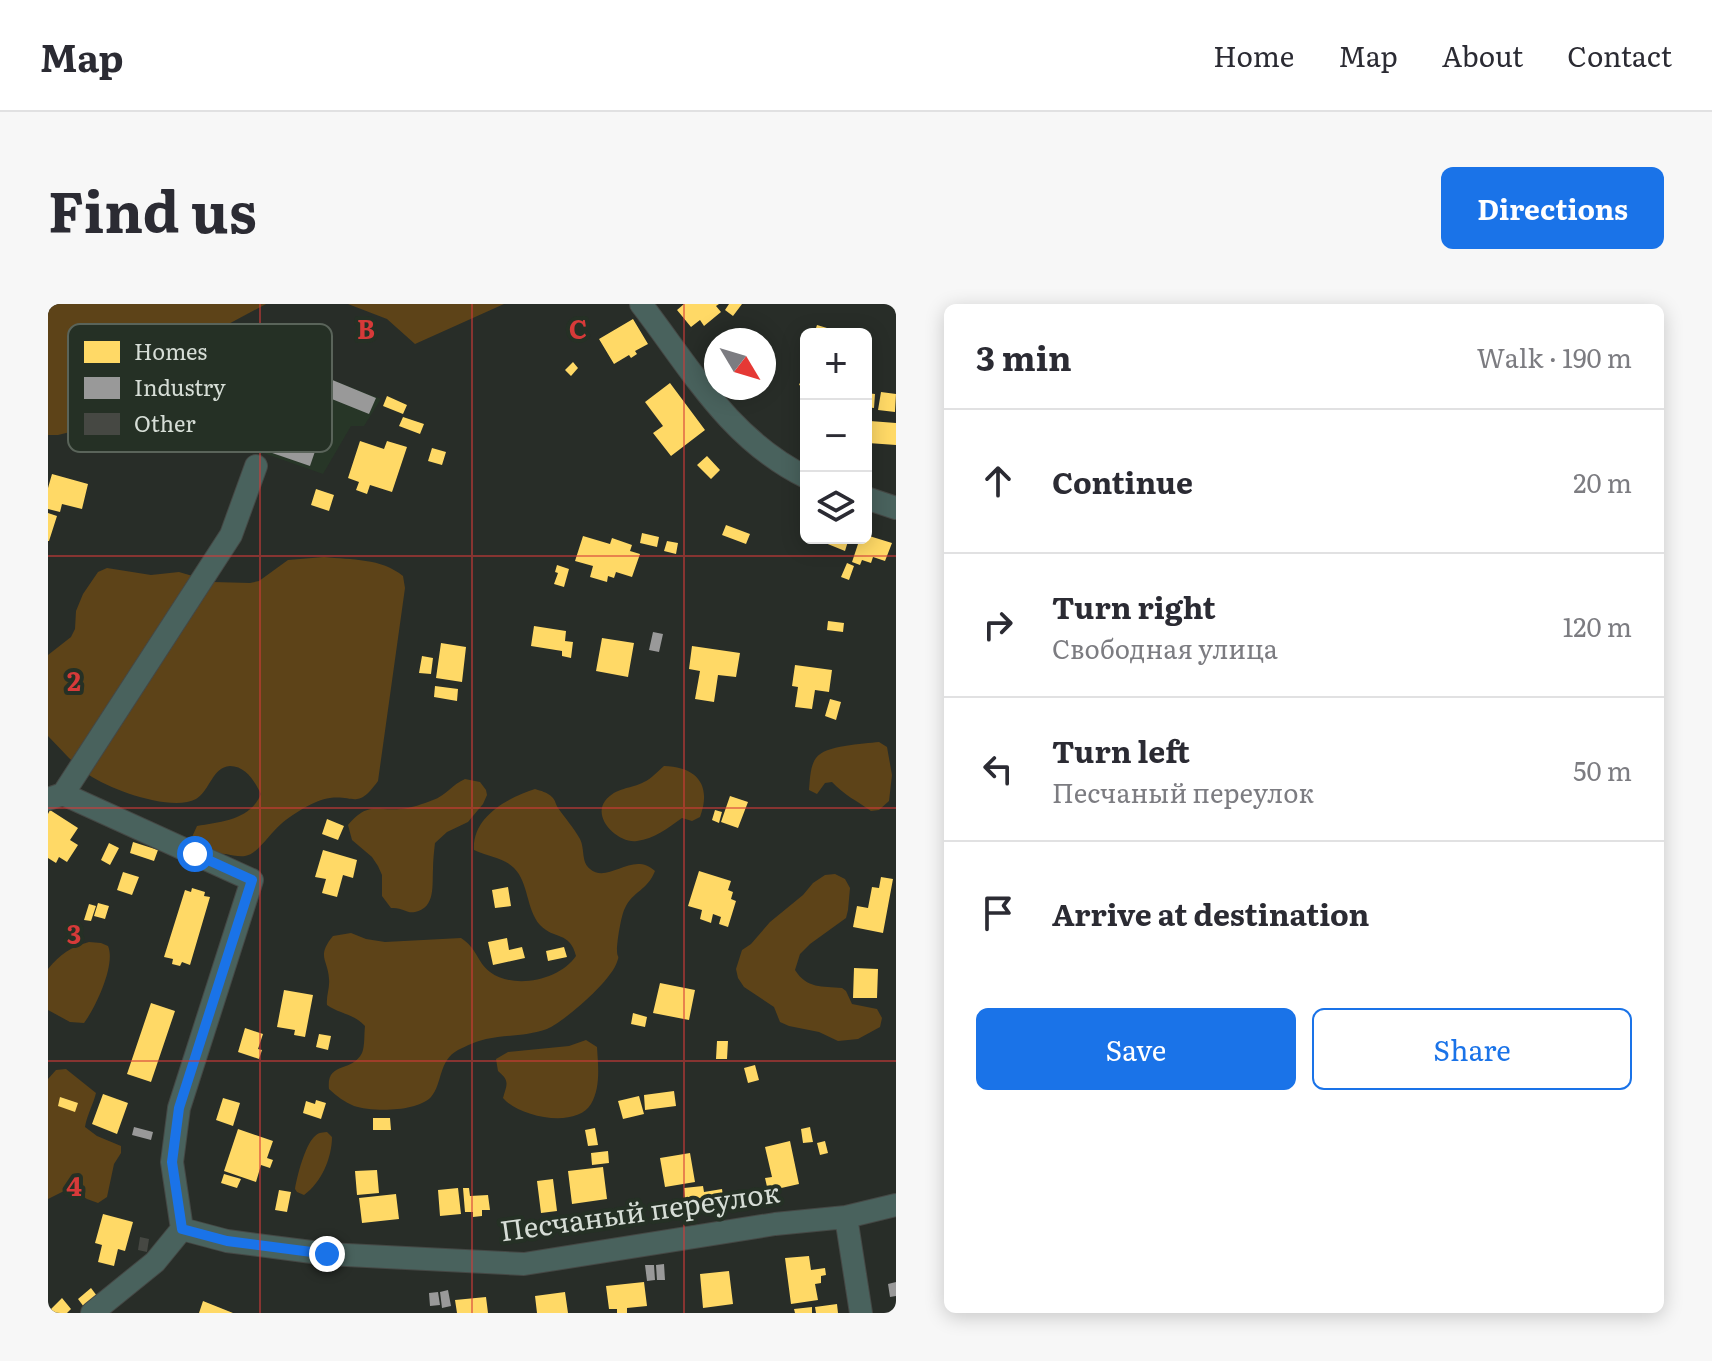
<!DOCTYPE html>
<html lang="en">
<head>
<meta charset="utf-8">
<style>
	:root { --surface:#fff; --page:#f7f7f7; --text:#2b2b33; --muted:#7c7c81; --line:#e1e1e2; --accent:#1a73e8 }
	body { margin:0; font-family:Literata,serif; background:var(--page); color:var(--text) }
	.controls { position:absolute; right:24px; top:24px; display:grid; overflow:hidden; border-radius:12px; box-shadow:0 4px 20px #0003 }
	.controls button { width:72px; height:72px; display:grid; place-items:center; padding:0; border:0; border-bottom:2px solid var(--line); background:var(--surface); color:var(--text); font:40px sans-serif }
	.compass { position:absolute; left:656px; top:24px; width:72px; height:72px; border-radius:50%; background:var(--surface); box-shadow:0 4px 20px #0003; rotate:128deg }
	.stop { position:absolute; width:24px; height:24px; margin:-18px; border:6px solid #1a73e8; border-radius:50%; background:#fff }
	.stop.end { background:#1a73e8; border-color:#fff; box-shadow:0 2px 8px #0008 }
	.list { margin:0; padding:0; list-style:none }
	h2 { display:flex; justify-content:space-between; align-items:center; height:104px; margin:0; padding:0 32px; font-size:34px }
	h2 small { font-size:26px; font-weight:400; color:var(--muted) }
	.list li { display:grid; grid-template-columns:52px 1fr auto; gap:24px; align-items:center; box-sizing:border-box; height:144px; padding:0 32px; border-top:2px solid var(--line) }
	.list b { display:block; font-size:30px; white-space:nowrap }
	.list p { margin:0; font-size:26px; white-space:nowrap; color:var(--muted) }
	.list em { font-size:26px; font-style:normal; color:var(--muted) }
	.actions { display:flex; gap:16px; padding:24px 32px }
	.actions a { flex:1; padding:18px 0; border:2px solid var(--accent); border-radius:12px; text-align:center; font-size:28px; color:var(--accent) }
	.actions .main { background:var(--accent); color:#fff }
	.icon { flex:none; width:44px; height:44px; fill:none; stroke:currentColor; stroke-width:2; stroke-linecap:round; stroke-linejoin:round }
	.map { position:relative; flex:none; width:848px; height:1009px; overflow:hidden; border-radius:12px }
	header { display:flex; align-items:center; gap:48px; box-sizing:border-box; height:112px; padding:0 40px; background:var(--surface); border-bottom:2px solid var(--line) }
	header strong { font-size:38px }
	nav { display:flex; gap:44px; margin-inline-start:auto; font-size:28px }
	.intro { display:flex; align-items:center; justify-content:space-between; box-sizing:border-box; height:192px; padding:0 48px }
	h1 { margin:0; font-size:56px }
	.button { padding:20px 36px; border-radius:12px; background:var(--accent); color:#fff; font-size:28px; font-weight:700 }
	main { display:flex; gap:48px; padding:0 48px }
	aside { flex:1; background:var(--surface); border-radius:12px; box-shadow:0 4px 20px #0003 }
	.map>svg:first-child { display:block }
</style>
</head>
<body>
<header>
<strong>Map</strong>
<nav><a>Home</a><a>Map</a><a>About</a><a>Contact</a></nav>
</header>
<div class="intro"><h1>Find us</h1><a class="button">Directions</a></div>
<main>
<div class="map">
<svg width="848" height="1009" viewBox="0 0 848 1009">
	<rect width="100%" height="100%" fill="#282d28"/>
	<path fill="#273627" d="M174,32L333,95L316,122H303L275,170L141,123Z"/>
	<path fill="#5d4318" d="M0,0H218L160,31L152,42L136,80L129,105L122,116L94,130L73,135H61L37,126H30L10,131H0Z
		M300,0H456L367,40L339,15Z
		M276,253C304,256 333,254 355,272L357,284L330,477C309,506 307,491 282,494C266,496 245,510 233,520C223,528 209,551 197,552C191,553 183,551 178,550C167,549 158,549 147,550L144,533L149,522C173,518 202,516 213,490C207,478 198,462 182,462C164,463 162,487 148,495C124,508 63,486 41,471C26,461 13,445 0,432V351L23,333L27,325L28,307L35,290L50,268L59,264L103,271L131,268L165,278L202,279L211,277L240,256Z
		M831,438L839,443L844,471L841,497L831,506L823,507C809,497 796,491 784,478L777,479L769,490L761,486C762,476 762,462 768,454C777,441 815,440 831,438Z
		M616,462C649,463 664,481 652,513L644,517L634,514C620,524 606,535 589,537C571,540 544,515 557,497C568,483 583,485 596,478C603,475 610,467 616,462Z
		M417,475L432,478L438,486L439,491L435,500L420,518L399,528L387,539C386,548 385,556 385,565C384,580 388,604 367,608C359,610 355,603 343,604L334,592V571L330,562L324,553L304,536L300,521C320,498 326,507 353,505C363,504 375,500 385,496C397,492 405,480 417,475Z
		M487,485C493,487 499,488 504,493C508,497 507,499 510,504C517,514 526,524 532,535C537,545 533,558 542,565C560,581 584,546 607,567C599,587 585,587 577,604C573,611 569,638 569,646C569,655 572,650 569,658C563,677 517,717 499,725C480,732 458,731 438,735C429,737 418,742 410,746C390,757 395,779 383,793C369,808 324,808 306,802C297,798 288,792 281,785C278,757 304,769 314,749C317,742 316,730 317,722C306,710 292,710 279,701C278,692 282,684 281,675C280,655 268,653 285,632L303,629L318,635L337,638L413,634C429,644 429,658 442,668C466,686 512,676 528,652C522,627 506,636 492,621C478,605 481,579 466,564C455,553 440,553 426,546C424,513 459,494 487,485Z
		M787,570L797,575L802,584L800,606L798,614L762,640L752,650L747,666C759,685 774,682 794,684L798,687L804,700L829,705L834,714L832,723L810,735L790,737L771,728L741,722L732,718L726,703L696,683L690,674L688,665L694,646L703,640L722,618L755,591L765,579L777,571Z
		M41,638L53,639L60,642C68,660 48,703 36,719L22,718L0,706V665C12,650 23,643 41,638Z
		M538,736L549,743C550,761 553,783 543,800C528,825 471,813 455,794C459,780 462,777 450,767L448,755L460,748L521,742Z
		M18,765L48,789C45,801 39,811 37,823L49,832L73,842V849L66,860L59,893L50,899L39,895L22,884L0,895V775L8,766Z
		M279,828L284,833C284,854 273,879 256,891L249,888L247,885C249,872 257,842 266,833C271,828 272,829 279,828Z"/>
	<path fill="#ffd966" d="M636,0H671L668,2L673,8L656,22L652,16L643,23L629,6Z
		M681,0H694L685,12L677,6Z
		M585,15L600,40L587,47L589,50L583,54L581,51L566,60L551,35Z
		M769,21L789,27L788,30H766Z
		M525,58L530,64L523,72L517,66Z
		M758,64V84L751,81Z
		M622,79L657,126L623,152L605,129L615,122L597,98Z
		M833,88L848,90L847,108L830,106Z
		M818,89L827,90L826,104L818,103Z
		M339,92L359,101L355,110L335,102Z
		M355,113L376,120L372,130L351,122Z
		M822,117L848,119V141L820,139Z
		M312,137L336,145L339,137L359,143L344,188L322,181L319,190L308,186L311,178L300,174Z
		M384,144L398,148L394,161L380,157Z
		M659,152L672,166L663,175L649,161Z
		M4,170L40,180L34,205L14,200L12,208L0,205V184Z
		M268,185L286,191L281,207L263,201Z
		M0,209L9,212L1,237H0Z
		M678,221L702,230L698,240L674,231Z
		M594,229L611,233L609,243L592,239Z
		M818,231L844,239L837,257L825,253L823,259L814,256L812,261L804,258L812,234H818Z
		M535,232L562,240L564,234L584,241L582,247L592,250L584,273L568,268L566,274L560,272L559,278L542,273L545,262L527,257Z
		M765,234H801L797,247Z
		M619,237L630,239L628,250L616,247Z
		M799,259L806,262L801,276L793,273Z
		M509,261L521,265L516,283L506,280L510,269L507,268Z
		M780,317L796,319L795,328L779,326Z
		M486,322L518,327L517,337L525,338L523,354L514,352V347L483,342Z
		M554,334L586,339L580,373L548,367Z
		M393,339L418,343L414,378L388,374Z
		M644,342L692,349L688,373L670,371L666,398L647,395L652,367L641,365Z
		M374,352L385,354L383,370L371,369Z
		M747,361L784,366L781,388L767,386L764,405L747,403L750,383L744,382Z
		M387,382L410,385L409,397L386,393Z
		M782,395L793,398L788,416L777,412Z
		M682,492L700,498L690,524L673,518Z
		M2,506L30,524L22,536L30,541L19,558L11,553L8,559L0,554V510Z
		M667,506L674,508L671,519L664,516Z
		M279,515L296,522L290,536L274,530Z
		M85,538L110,546L106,557L82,549Z
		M61,539L71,544L62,561L53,556Z
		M275,546L309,556L305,574L295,571L289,593L274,589L278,575L267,573Z
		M651,567L683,577L680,586L685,588L683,595L688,597L680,623L671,620L673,613L665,610L663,619L652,615L654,606L640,602Z
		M75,568L91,573L84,591L69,586Z
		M833,573L845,575L835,629L805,623L809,602L820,604L824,583L831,584Z
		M460,583L463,602L447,604L444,586Z
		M144,584L157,588L156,592L162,593L142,661L134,658L132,662L124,660L125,655L116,653L137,586L143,588Z
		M50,599L61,602L57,615L46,612Z
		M41,600L48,602L43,617L36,616Z
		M459,634L461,646L474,643L477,654L445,661L440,638Z
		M516,643L519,653L500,657L498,647Z
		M806,664L830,665L829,694H805Z
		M612,679L647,686L641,716L605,709Z
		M236,686L265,691L257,733L246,731L247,726L229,723Z
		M103,699L127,707L103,778L79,770Z
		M585,709L599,713L597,723L583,720Z
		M197,724L215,730L210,745L214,746L211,755L190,748Z
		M271,730L283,732L280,746L268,743Z
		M669,737H680L679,755H668Z
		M707,761L711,776L700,779L696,764Z
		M626,787L628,802L597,806L596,791Z
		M55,790L80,799L69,830L44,820Z
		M591,792L596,810L575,815L570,797Z
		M12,793L30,799L27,808L10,802Z
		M175,794L192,799L185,822L168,816Z
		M268,796L278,799L273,815L255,809L258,797L267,800Z
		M325,814H342L343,826H325Z
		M762,823L765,838L755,839L753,825Z
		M547,824L550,841L540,842L537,826Z
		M190,825L225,837L219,854L225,856L222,864L213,861L208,878L176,867Z
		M742,837L751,880L720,887L717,874L724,873L717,843Z
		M777,837L780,849L772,851L769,839Z
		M560,847L561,859L544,861L543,849Z
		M642,849L647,878L617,883L612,854Z
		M555,863L559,895L524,900L520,867Z
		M329,866L331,889L309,891L307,867Z
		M176,870L193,875L189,884L173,879Z
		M505,875L509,907L493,909L489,877Z
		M655,882L656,888L674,885L676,901L658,903L657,894L637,896L636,884Z
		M410,884L413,910L392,912L390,886Z
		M415,884H421L422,892L440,891L442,906H434V912L425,913V908H417Z
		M231,886L243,888L239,908L227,906Z
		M348,890L351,915L314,919L311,894Z
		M55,910L85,918L77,947L70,945L66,962L50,958L54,941L47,939Z
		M761,952L763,966L777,964L778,971L773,972V979L767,980L770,996L743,1000L737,954Z
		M681,967L685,1000L655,1004L652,970Z
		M596,978L599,1002L579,1004V1009H569V1005H561L558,982Z
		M43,984L49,992L36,1003L30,995Z
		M517,988L520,1009H489L487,992Z
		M438,993L440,1009H409L407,996Z
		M14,994L23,1005L19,1009H4L2,1006Z
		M155,997L185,1009H151Z
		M789,1000L790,1009H768L767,1003Z
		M764,1003V1009H747L746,1005Z"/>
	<path fill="#999" d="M265,68L328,94L321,110L259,85Z
		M166,89L274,127L262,162L154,125Z
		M605,328L615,330L611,348L601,346Z
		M86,823L105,828L103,836L84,831Z
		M616,960L617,976H609L608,961Z
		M597,961H606L607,976L599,977Z
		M848,978V992L842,993L840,980Z
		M400,986L403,1002L394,1004L392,988Z
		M390,988L392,1001L382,1002L381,989Z"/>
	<path fill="#464843" d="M92,933L101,935L99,948L90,946Z"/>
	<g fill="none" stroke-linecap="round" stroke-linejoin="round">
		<g stroke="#454845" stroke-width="24">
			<path id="minor" d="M593,0C643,65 681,135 758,173
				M818,194L848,204
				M15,490L183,231L208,162
				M0,495L15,490L204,576L131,804L124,858L134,925
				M798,913L813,1009
				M134,925L179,937L279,950L476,960L727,920L798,913L848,901
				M44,1009L107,958L134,925"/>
		</g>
		<use href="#minor" stroke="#49625d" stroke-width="22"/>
	</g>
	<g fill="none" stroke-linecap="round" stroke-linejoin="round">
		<path stroke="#1a73e8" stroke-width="10" d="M147,550L204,576L131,804L124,858L134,925L179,937L279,950"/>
	</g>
	<path fill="none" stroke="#d63a39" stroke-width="2" stroke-opacity="0.55" d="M212,0V1009M424,0V1009M636,0V1009M0,252H848M0,504H848M0,757H848"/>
	<g text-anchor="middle" stroke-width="8" stroke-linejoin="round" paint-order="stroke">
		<g font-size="28" fill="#d6ddd6" stroke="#253025">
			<text transform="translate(592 908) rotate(-8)" y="10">Песчаный переулок</text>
		</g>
	</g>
	<rect x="20" y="20" width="264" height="128" rx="12" fill="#253025" stroke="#5a645a" stroke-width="2"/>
	<rect x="36" y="37" width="36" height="22" fill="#ffd966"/>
	<rect x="36" y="73" width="36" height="22" fill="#999"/>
	<rect x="36" y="109" width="36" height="22" fill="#464843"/>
	<g font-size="22" fill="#d6ddd6">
		<text x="86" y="56">Homes</text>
		<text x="86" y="92">Industry</text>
		<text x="86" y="128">Other</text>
	</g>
	<g font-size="26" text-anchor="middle" font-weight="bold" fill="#d63a39" stroke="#253025" stroke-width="8" stroke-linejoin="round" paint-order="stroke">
		<text x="318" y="35">B</text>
		<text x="530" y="35">C</text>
		<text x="26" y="387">2</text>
		<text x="26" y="640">3</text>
		<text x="26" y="892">4</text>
	</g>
</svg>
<div class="controls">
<button>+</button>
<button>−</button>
<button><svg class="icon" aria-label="layers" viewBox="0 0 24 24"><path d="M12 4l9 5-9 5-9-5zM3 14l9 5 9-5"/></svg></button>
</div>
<svg class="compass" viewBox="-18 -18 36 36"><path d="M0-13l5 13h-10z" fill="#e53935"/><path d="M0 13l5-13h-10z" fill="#7c7c81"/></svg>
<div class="stop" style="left:147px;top:550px"></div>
<div class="stop end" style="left:279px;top:950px"></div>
</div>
<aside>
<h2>3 min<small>Walk · 190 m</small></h2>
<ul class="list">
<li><svg class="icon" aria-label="ahead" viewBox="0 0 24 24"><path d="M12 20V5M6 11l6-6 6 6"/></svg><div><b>Continue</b></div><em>20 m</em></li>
<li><svg class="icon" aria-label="right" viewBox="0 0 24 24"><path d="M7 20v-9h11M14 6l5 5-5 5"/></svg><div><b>Turn right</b><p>Свободная улица</p></div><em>120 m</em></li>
<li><svg class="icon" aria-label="left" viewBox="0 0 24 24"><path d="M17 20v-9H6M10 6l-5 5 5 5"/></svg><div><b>Turn left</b><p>Песчаный переулок</p></div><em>50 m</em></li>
<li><svg class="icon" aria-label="arrive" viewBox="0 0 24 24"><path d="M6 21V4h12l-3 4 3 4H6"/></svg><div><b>Arrive at destination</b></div></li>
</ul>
<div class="actions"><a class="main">Save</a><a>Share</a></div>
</aside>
</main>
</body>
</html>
